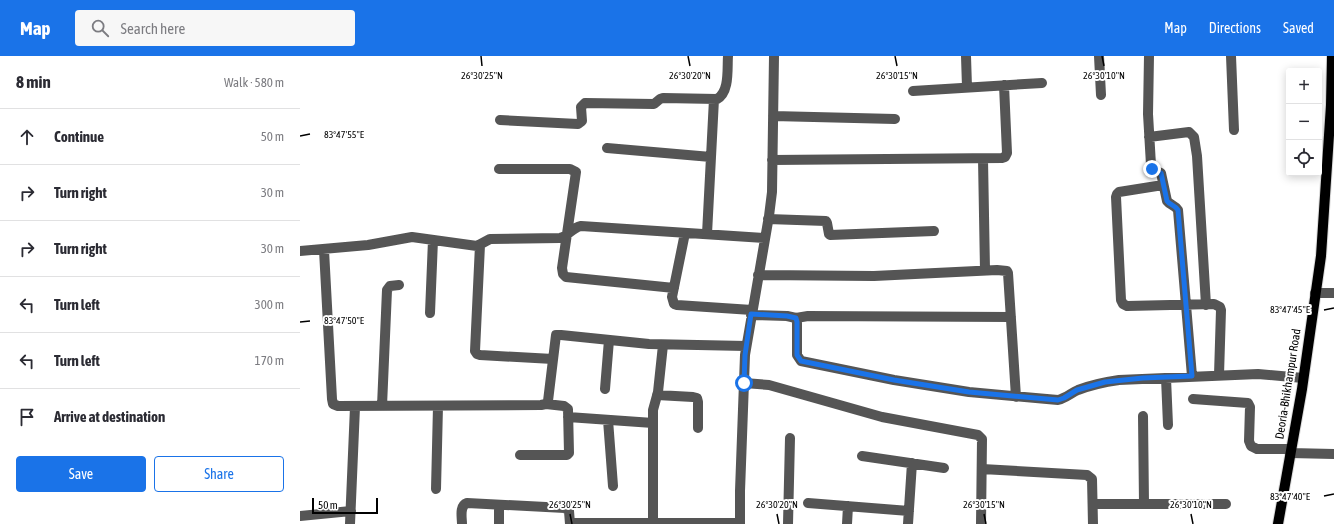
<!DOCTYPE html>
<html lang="en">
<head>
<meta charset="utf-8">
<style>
	:root { --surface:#fff; --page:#f7f7f7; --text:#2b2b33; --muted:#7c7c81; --line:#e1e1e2; --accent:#1a73e8 }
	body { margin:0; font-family:"Asap Condensed",sans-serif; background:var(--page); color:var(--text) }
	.controls { position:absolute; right:12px; top:12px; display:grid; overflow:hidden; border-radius:4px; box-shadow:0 2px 10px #0003 }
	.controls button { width:36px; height:36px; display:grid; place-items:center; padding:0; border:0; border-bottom:1px solid var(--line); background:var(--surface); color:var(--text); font:20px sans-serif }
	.scale { position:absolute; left:12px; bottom:10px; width:66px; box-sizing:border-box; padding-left:4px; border:2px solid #000; border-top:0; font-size:11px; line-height:14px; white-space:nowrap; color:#000; -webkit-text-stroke:3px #fff; paint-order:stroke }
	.stop { position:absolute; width:12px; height:12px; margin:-9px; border:3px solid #1a73e8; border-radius:50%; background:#fff }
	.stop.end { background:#1a73e8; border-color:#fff; box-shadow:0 1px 4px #0008 }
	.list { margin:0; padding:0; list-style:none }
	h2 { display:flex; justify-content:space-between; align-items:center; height:52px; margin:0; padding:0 16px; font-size:17px }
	h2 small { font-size:13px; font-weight:400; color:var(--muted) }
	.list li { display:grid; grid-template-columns:26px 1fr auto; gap:12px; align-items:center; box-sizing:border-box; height:56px; padding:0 16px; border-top:1px solid var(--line) }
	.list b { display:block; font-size:15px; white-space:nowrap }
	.list em { font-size:13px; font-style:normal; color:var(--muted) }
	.actions { display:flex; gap:8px; padding:12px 16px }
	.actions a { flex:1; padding:9px 0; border:1px solid var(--accent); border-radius:4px; text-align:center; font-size:14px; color:var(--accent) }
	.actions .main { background:var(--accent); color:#fff }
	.icon { flex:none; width:22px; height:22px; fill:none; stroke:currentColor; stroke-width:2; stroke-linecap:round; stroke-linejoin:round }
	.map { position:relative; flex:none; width:1034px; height:468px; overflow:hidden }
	header { display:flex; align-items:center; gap:24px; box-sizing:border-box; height:56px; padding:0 20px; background:var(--accent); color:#fff }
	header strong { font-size:19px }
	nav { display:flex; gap:22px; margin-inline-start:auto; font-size:14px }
	.search { width:280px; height:36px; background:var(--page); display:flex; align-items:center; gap:10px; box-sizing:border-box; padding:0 14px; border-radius:4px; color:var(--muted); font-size:15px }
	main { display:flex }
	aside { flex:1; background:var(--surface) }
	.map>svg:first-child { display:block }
</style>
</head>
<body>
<header>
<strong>Map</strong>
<div class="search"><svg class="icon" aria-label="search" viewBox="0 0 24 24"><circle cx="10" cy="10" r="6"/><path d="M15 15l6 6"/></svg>Search here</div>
<nav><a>Map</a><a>Directions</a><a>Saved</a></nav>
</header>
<main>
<aside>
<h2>8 min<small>Walk · 580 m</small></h2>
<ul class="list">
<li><svg class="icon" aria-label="ahead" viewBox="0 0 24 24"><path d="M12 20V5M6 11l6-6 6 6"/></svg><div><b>Continue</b></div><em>50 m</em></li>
<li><svg class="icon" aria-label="right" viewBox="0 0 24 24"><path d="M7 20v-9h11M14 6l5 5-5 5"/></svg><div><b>Turn right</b></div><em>30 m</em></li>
<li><svg class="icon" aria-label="right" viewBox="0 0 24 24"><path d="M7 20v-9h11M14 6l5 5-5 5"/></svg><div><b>Turn right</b></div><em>30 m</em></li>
<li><svg class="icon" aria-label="left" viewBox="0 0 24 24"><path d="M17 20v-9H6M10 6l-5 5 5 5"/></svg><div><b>Turn left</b></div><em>300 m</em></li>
<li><svg class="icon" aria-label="left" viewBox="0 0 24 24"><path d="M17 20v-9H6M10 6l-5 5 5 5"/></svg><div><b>Turn left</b></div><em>170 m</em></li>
<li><svg class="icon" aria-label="arrive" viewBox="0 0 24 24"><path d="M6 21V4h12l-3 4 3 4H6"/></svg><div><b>Arrive at destination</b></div></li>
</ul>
<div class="actions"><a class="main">Save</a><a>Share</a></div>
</aside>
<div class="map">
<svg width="1034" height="468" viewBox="0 0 1034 468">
	<rect width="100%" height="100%" fill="#fff"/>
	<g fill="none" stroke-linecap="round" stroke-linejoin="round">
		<g stroke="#dbdbdb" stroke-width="12">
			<path id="major" d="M978,468L1002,333L1021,200L1031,49L1032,0"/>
		</g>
		<path stroke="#555" stroke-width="10" d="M666,0L667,31
			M799,0L801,39
			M849,0L848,58L851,109L852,113L861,117L867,145C870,149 875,149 878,154L892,320
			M931,0L934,74
			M613,35L742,27
			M473,60L595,63
			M200,64L278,68L282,65L281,51L285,47L354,48L360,43L363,42L417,43C430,36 427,12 428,0
			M849,81L889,76L894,81L897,100L906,249
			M307,92L411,101
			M683,103L685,214
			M472,104L702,102L705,101L707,97L704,29
			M199,113H270L276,116L262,212L263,218L266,221L374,232
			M863,129L819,136L817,138L816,141L821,244L823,248L827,250L914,248L920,251L921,254L919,319
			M468,163L526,165L527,167L529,178L530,179L634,175
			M385,177L372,241L374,248L377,249L452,254
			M407,178L414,43
			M180,189L175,295L177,298L180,299L253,303
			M24,194L32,343L33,348L38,350L241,349L246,348L248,345L256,279H261L349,288L446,290
			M0,195L68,189L112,181L177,190L190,183L260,182C269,180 271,172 281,170L465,182
			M458,219L574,220L697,214L707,215L708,217L716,341
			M1015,237H1034
			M130,257L133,184
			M451,259L487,260L496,262L497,267V299L501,305L594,324L669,336L758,344C766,342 771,337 778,334C791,329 805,326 819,324L958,318L1003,322
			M496,262L508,260L711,261
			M866,322L868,369
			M444,327L469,329L582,361L678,379L682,383L681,468
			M305,333L309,284
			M357,339L393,341L397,342L398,346V372
			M893,343L948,347L950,351L949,385L951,390L957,393H991
			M82,350L87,234L90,230L99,229
			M843,360L844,448
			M268,361L353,367
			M308,364L313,430
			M990,397L1034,398
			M220,399H267L269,397L268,353L264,350L246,348
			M562,400L644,412
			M682,413L787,419L792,423L793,468
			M136,433L138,350
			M508,447L609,455
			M793,448H926
			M0,460L51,455
			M270,467H440
			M50,468L55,351
			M162,468C162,461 159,450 167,447L265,452L269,455L270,468
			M199,468V449
			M353,468V354L358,336L363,289
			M440,468V435L445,299L469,160L472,136L474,0
			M488,468L490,382
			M547,468L548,450
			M608,468L612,407"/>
		<use href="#major" stroke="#000" stroke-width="10"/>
	</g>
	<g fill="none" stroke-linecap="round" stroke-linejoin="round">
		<path stroke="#1a73e8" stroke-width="5" d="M444,327L445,299L451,258L487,260L496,262L497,266V299L501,305L594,324L669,336L758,344L764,342L777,334L805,326L843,322L892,320L878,154C875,149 870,149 867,145L861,117L852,113"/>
	</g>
	<path fill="none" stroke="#000" stroke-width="1.5" d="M181,0L182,10M388,0L390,10M595,0L597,10M802,0L804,10M0,80L10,78M1024,254L1034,252M0,266L10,265M1024,440L1034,438M270,458L272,468M477,458L479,468M684,458L686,468M891,458L893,468"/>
	<g text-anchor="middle" stroke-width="4" stroke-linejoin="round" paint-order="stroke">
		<g font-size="12" fill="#000" stroke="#fff">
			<text transform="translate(988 328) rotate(-81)" y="4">Deoria-Bhikhampur Road</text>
		</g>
	</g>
	<g font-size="10" text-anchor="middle" fill="#000" stroke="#fff" stroke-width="4" stroke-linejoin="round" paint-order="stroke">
		<text x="182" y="23">26°30'25"N</text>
		<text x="390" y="23">26°30'20"N</text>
		<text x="597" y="23">26°30'15"N</text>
		<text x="804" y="23">26°30'10"N</text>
		<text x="44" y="82">83°47'55"E</text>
		<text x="990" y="257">83°47'45"E</text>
		<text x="44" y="268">83°47'50"E</text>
		<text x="990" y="444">83°47'40"E</text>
		<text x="270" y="452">26°30'25"N</text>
		<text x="477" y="452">26°30'20"N</text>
		<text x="684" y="452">26°30'15"N</text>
		<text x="891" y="452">26°30'10"N</text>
	</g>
</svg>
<div class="controls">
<button>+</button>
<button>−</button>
<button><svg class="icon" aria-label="locate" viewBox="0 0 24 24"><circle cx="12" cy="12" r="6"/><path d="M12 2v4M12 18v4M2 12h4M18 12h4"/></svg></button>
</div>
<div class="scale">50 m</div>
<div class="stop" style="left:444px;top:327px"></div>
<div class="stop end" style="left:852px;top:113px"></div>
</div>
</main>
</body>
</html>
